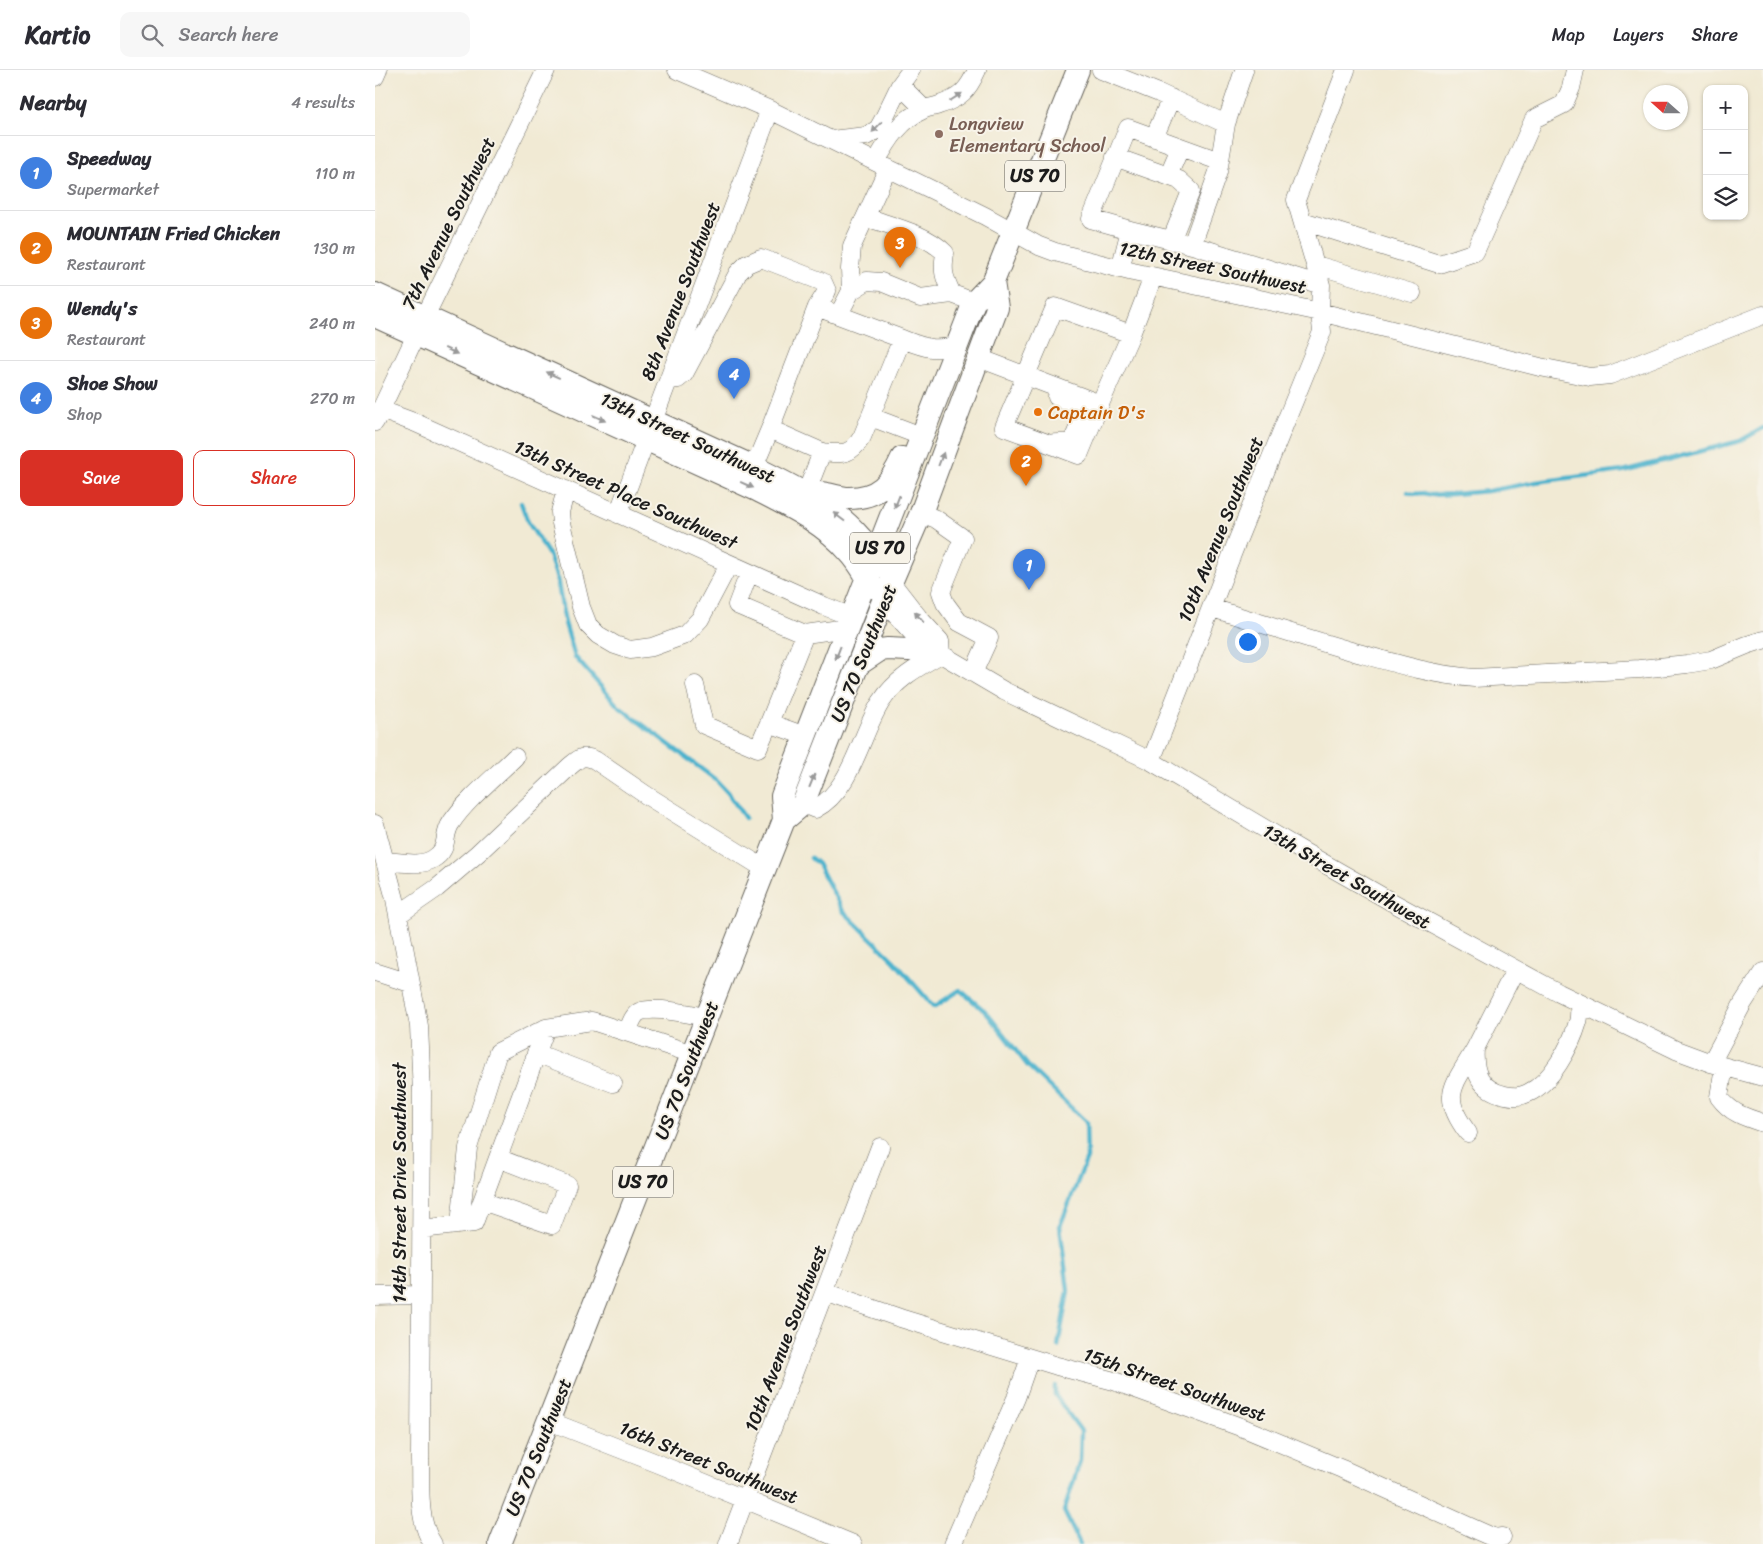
<!DOCTYPE html>
<html lang="en">
<head>
<meta charset="utf-8">
<style>
	:root { --surface:#fff; --page:#f7f7f7; --text:#2b2b33; --muted:#7c7c81; --line:#e1e1e2; --accent:#d93025 }
	body { margin:0; font-family:Sriracha,sans-serif; background:var(--page); color:var(--text) }
	.controls { position:absolute; right:15px; top:15px; display:grid; overflow:hidden; border-radius:10px; box-shadow:0 1px 4px #0004 }
	.controls button { width:45px; height:45px; display:grid; place-items:center; padding:0; border:0; border-bottom:1px solid var(--line); background:var(--surface); color:var(--text); font:25px sans-serif }
	.compass { position:absolute; left:1268px; top:15px; width:45px; height:45px; border-radius:50%; background:var(--surface); box-shadow:0 1px 4px #0004; rotate:291deg }
	.you { position:absolute; left:872px; top:571px; width:18px; height:18px; margin:-12px; border:4px solid #fff; border-radius:50%; background:#1a73e8; box-shadow:0 0 0 8px #1a73e833 }
	.badge { display:grid; place-items:center; width:32px; height:32px; border-radius:50%; background:var(--accent); color:#fff; font-size:16px; font-weight:700 }
	.pin { position:absolute; translate:-50% -41px; filter:drop-shadow(0 1px 2px #0008) }
	.pin::after { content:''; position:absolute; top:26px; width:18px; height:15px; background:inherit; clip-path:polygon(0 0,100% 0,50% 100%) }
	.list { margin:0; padding:0; list-style:none }
	h2 { display:flex; justify-content:space-between; align-items:center; height:65px; margin:0; padding:0 20px; font-size:21px }
	h2 small { font-size:16px; font-weight:400; color:var(--muted) }
	.list li { display:grid; grid-template-columns:32px 1fr auto; gap:15px; align-items:center; box-sizing:border-box; height:75px; padding:0 20px; border-top:1px solid var(--line) }
	.list b { display:block; font-size:19px; white-space:nowrap }
	.list p { margin:0; font-size:16px; white-space:nowrap; color:var(--muted) }
	.list em { font-size:16px; font-style:normal; color:var(--muted) }
	.actions { display:flex; gap:10px; padding:15px 20px }
	.actions a { flex:1; padding:11px 0; border:1px solid var(--accent); border-radius:10px; text-align:center; font-size:18px; color:var(--accent) }
	.actions .main { background:var(--accent); color:#fff }
	.icon { flex:none; width:28px; height:28px; fill:none; stroke:currentColor; stroke-width:2; stroke-linecap:round; stroke-linejoin:round }
	.map { position:relative; flex:none; width:1388px; height:1474px; overflow:hidden }
	header { display:flex; align-items:center; gap:30px; box-sizing:border-box; height:70px; padding:0 25px; background:var(--surface); border-bottom:1px solid var(--line) }
	header strong { font-size:24px }
	nav { display:flex; gap:28px; margin-inline-start:auto; font-size:18px }
	.search { width:350px; height:45px; background:var(--page); display:flex; align-items:center; gap:12px; box-sizing:border-box; padding:0 18px; border-radius:10px; color:var(--muted); font-size:19px }
	main { display:flex }
	aside { flex:1; background:var(--surface) }
	.map>svg:first-child { display:block }
</style>
</head>
<body>
<header>
<strong>Kartio</strong>
<div class="search"><svg class="icon" aria-label="search" viewBox="0 0 24 24"><circle cx="10" cy="10" r="6"/><path d="M15 15l6 6"/></svg>Search here</div>
<nav><a>Map</a><a>Layers</a><a>Share</a></nav>
</header>
<main>
<aside>
<h2>Nearby<small>4 results</small></h2>
<ul class="list">
<li><span class="badge" style="background:#3f7fe0">1</span><div><b>Speedway</b><p>Supermarket</p></div><em>110 m</em></li>
<li><span class="badge" style="background:#e8710a">2</span><div><b>MOUNTAIN Fried Chicken</b><p>Restaurant</p></div><em>130 m</em></li>
<li><span class="badge" style="background:#e8710a">3</span><div><b>Wendy's</b><p>Restaurant</p></div><em>240 m</em></li>
<li><span class="badge" style="background:#3f7fe0">4</span><div><b>Shoe Show</b><p>Shop</p></div><em>270 m</em></li>
</ul>
<div class="actions"><a class="main">Save</a><a>Share</a></div>
</aside>
<div class="map">
<svg width="1388" height="1474" viewBox="0 0 1388 1474">
	<rect width="100%" height="100%" fill="#f7f3e8"/>
	<filter id="ink" filterUnits="userSpaceOnUse"><feTurbulence type="fractalNoise" baseFrequency=".02" numOctaves="2"/><feDisplacementMap in="SourceGraphic" scale="10" xChannelSelector="R" yChannelSelector="G"/><feConvolveMatrix kernelMatrix="1 2 1 2 8 2 1 2 1" color-interpolation-filters="sRGB"/></filter>
	<filter id="wash" filterUnits="userSpaceOnUse"><feTurbulence type="fractalNoise" baseFrequency=".0096" numOctaves="4" result="noise"/><feDisplacementMap in="SourceGraphic" scale="20" xChannelSelector="R" yChannelSelector="G"/><feGaussianBlur stdDeviation="1.12" result="paint"/><feColorMatrix in="noise" values="0 0 0 0 0 0 0 0 0 0 0 0 0 0 0 0 0 1.4 0 .05"/><feComposite in="paint" operator="in"/></filter>
	<g filter="url(#wash)">
		<rect width="100%" height="100%" fill="#f1ead4"/>
		<g fill="none" stroke-linecap="round" stroke-linejoin="round">
			<path stroke="#4eb3cd" stroke-width="4.5" d="M1033,422L1038,424L1049,423L1054,425L1079,424L1113,421L1161,412L1248,401L1365,371L1388,358
				M146,433L153,452L174,485L182,508L190,553L200,587L243,636L341,710L353,723L370,748
				M436,788L443,794L468,841L519,891L559,937L585,920L611,942L653,996L711,1052L712,1088L685,1156L693,1221L683,1276
				M680,1316V1325L706,1361L705,1391L689,1441L705,1474"/>
		</g>
	</g>
	<g filter="url(#ink)">
		<g fill="none" stroke-linecap="round" stroke-linejoin="round">
			<g stroke="#67645c" stroke-width="19">
				<path id="minor" d="M302,0L395,40L610,146L664,176L680,182L758,202L945,242L1165,297L1215,307L1235,305L1388,245
					M726,0L784,23L851,54L869,0
					M0,7L3,0
					M525,15L549,39
					M779,68L796,28
					M456,70L491,66L503,59L509,48L525,15L536,0
					M740,87L804,110L816,121L796,171
					M501,92C513,70 526,49 550,39C554,37 560,37 564,35C586,28 593,20 602,0
					M793,106L805,78
					M491,147C516,156 552,164 570,183C567,202 569,207 577,224
					M928,151L1064,194L1100,182L1159,49L1189,34L1196,18L1200,0
					M755,160L716,149L753,58L844,91
					M817,175L946,215L921,130L971,0
					M941,195L1037,223
					M745,199L755,160L817,175L843,102L851,54
					M476,221L475,199L477,176L513,98
					M464,244L476,221L492,211L506,212L545,228L577,224L599,232
					M604,288L659,309L725,334L704,385L629,357L680,237L756,264L778,207
					M294,310L303,309L309,304L363,203L372,194L386,188L448,212L452,221L442,237
					M725,334L756,264
					M6,340L41,353L449,536L477,547
					M496,347L538,363
					M0,352L41,265L171,0
					M675,374C681,372 691,374 695,372C699,369 701,363 703,358C710,337 699,334 682,327
					M447,382L395,359L442,237L527,269
					M379,397L395,359
					M191,420L185,442L186,453L206,537L213,555L223,565L240,575L255,580L277,577L310,565L325,549L354,494
					M431,423L447,382C468,384 475,386 487,367L527,269C548,277 559,282 582,275
					M546,443L561,449L588,468L566,522L570,533L584,552L614,568L598,603
					M243,444L395,40
					M374,503L362,535L430,564L394,653L430,666
					M516,512L544,548L565,571L566,584
					M508,531L554,581L566,584L629,621L776,691L929,782L1015,831L1184,923L1301,980L1336,993L1388,1007
					M837,538C885,553 934,569 983,583C1022,594 1059,605 1099,608L1265,599L1312,594L1336,590L1372,575L1388,570
					M430,564L472,558
					M320,615L329,655L383,678L394,653
					M776,691L863,469L947,262L945,242L946,215
					M428,734L440,739C477,720 485,665 506,632C521,609 543,597 566,584
					M0,754L20,829L44,956L47,1023L45,1390C46,1418 42,1450 58,1474
					M10,791C25,792 45,797 58,789C75,779 67,766 76,753C91,730 120,707 140,687
					M23,845L62,818L103,783L194,697C204,689 206,684 220,690L271,725L390,799
					M1140,900L1100,979C1098,1003 1106,1020 1130,1025C1139,1027 1145,1027 1153,1023C1176,1013 1196,976 1203,952C1205,946 1204,939 1204,933
					M0,902L35,913
					M252,962C255,956 258,945 264,942C278,936 318,944 332,948
					M161,983L238,1013
					M1336,993L1368,933L1388,902
					M1349,997L1344,1027C1356,1043 1369,1047 1388,1053
					M1093,1063C1064,1025 1079,1016 1100,979
					M107,1131L177,1155L192,1115L123,1088
					M85,1154L93,1078L123,982L171,958
					M46,1159L99,1153L171,958L217,951L318,984
					M450,1222L525,1248L682,1296L739,1311L871,1359L967,1399L1104,1461L1120,1468L1127,1467
					M0,1226L45,1225
					M174,1351L284,1394L478,1474
					M353,1474L505,1077
					M578,1474L641,1328L655,1288"/>
			</g>
			<g stroke="#67645c" stroke-width="24">
				<path id="major" d="M0,224L379,397C417,416 458,435 486,468C494,476 500,487 506,497
					M0,246L382,420C415,437 449,453 474,482C484,492 490,505 498,517
					M431,423C438,423 445,422 451,424C459,425 466,428 474,428C503,428 516,413 527,388
					M484,594L505,580L513,579L554,581
					M409,750L407,726L599,232L618,212L703,0
					M125,1474L409,750L428,734L508,531L546,443L622,238L618,212"/>
			</g>
			<use href="#minor" stroke="#fff" stroke-width="18"/>
			<use href="#major" stroke="#fff" stroke-width="22"/>
		</g>
		<defs><path id="oneway-solid" d="M-6-.8H1V-3.2L6.5 0L1 3.2V.8H-6Z" transform="scale(1.25)"/></defs>
		<g fill="#999">
			<use href="#oneway-solid" transform="translate(581 27) rotate(-32)"/>
			<use href="#oneway-solid" transform="translate(502 57) rotate(133)"/>
			<use href="#oneway-solid" transform="translate(76 281) rotate(25)"/>
			<use href="#oneway-solid" transform="translate(178 305) rotate(-155)"/>
			<use href="#oneway-solid" transform="translate(224 348) rotate(25)"/>
			<use href="#oneway-solid" transform="translate(566 389) rotate(-69)"/>
			<use href="#oneway-solid" transform="translate(372 415) rotate(24)"/>
			<use href="#oneway-solid" transform="translate(522 432) rotate(111)"/>
			<use href="#oneway-solid" transform="translate(464 447) rotate(-143)"/>
			<use href="#oneway-solid" transform="translate(544 547) rotate(-130)"/>
			<use href="#oneway-solid" transform="translate(463 583) rotate(111)"/>
			<use href="#oneway-solid" transform="translate(437 711) rotate(-68)"/>
		</g>
	</g>
	<circle fill="#8d6e63" stroke="#f7f3e8" stroke-width="2" cx="564" cy="64" r="5"/>
	<circle fill="#e8710a" stroke="#f7f3e8" stroke-width="2" cx="663" cy="342" r="5"/>
	<g text-anchor="middle" stroke-width="4" stroke-linejoin="round" paint-order="stroke">
		<g fill="#f7f3e8" stroke="#5e5c59" stroke-width="1">
			<rect x="630" y="90.5" width="60" height="31" rx="4"/>
			<rect x="475" y="462.5" width="60" height="31" rx="4"/>
			<rect x="238" y="1096.5" width="60" height="31" rx="4"/>
		</g>
		<g font-size="18" font-weight="bold" fill="#1c1c1c">
			<text x="660" y="112">US 70</text>
			<text x="505" y="484">US 70</text>
			<text x="268" y="1118">US 70</text>
		</g>
		<g font-size="19" fill="#785e54" stroke="#f7f3e8" text-anchor="start">
			<text x="574" y="60">Longview<tspan x="574" dy="22">Elementary School</tspan></text>
		</g>
		<g font-size="19" fill="#1c1c1c" stroke="#f7f3e8">
			<text transform="translate(73 153) rotate(-64)" y="7">7th Avenue Southwest</text>
			<text transform="translate(838 197) rotate(12)" y="7">12th Street Southwest</text>
			<text transform="translate(305 221) rotate(-69)" y="7">8th Avenue Southwest</text>
			<text transform="translate(313 367) rotate(25)" y="7">13th Street Southwest</text>
			<text transform="translate(251 424) rotate(24)" y="7">13th Street Place Southwest</text>
			<text transform="translate(845 459) rotate(-68)" y="7">10th Avenue Southwest</text>
			<text transform="translate(488 583) rotate(-68)" y="7">US 70 Southwest</text>
			<text transform="translate(972 806) rotate(30)" y="7">13th Street Southwest</text>
			<text transform="translate(311 1000) rotate(-69)" y="7">US 70 Southwest</text>
			<text transform="translate(24 1113) rotate(-90)" y="7">14th Street Drive Southwest</text>
			<text transform="translate(410 1268) rotate(-69)" y="7">10th Avenue Southwest</text>
			<text transform="translate(800 1314) rotate(19)" y="7">15th Street Southwest</text>
			<text transform="translate(163 1377) rotate(-68)" y="7">US 70 Southwest</text>
			<text transform="translate(334 1392) rotate(22)" y="7">16th Street Southwest</text>
		</g>
		<g font-size="19" fill="#c56008" stroke="#f7f3e8" text-anchor="start">
			<text x="673" y="349">Captain D's</text>
		</g>
	</g>
</svg>
<div class="controls">
<button>+</button>
<button>−</button>
<button><svg class="icon" aria-label="layers" viewBox="0 0 24 24"><path d="M12 4l9 5-9 5-9-5zM3 14l9 5 9-5"/></svg></button>
</div>
<svg class="compass" viewBox="-18 -18 36 36"><path d="M0-13l5 13h-10z" fill="#e53935"/><path d="M0 13l5-13h-10z" fill="#7c7c81"/></svg>
<div class="you"></div>
<div class="pin badge" style="left:654px;top:520px;background:#3f7fe0">1</div>
<div class="pin badge" style="left:651px;top:416px;background:#e8710a">2</div>
<div class="pin badge" style="left:525px;top:198px;background:#e8710a">3</div>
<div class="pin badge" style="left:359px;top:329px;background:#3f7fe0">4</div>
</div>
</main>
</body>
</html>
